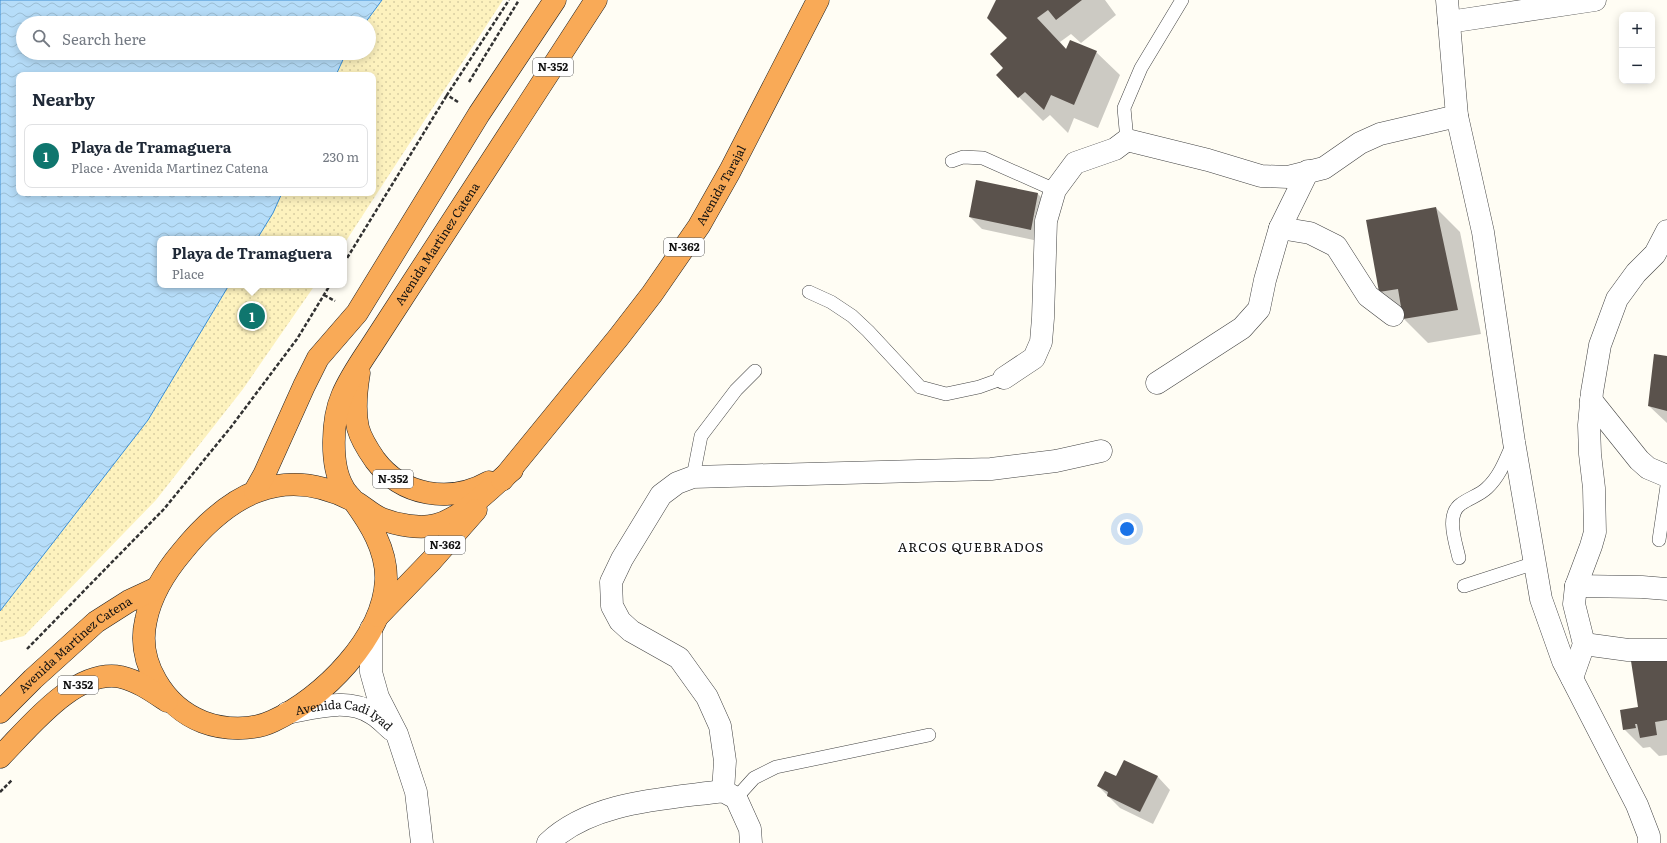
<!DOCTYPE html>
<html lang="en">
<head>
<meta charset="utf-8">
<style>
	:root { --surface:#fff; --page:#f2f2f3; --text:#1f2937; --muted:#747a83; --line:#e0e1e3; --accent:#0f766e }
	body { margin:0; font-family:Literata,serif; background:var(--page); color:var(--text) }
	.controls { position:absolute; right:12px; top:12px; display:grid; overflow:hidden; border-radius:8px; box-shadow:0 2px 10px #0003 }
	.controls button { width:36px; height:36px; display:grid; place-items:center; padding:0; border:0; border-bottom:1px solid var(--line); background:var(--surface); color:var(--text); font:20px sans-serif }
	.you { position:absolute; left:1127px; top:529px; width:14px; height:14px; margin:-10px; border:3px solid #fff; border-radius:50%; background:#1a73e8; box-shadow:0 0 0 6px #1a73e833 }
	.badge { display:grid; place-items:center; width:26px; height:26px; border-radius:50%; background:var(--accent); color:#fff; font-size:13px; font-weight:700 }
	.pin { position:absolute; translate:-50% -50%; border:2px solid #fff; box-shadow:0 1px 4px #0006 }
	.popup { position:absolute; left:157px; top:236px; width:190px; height:52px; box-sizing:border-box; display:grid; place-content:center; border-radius:8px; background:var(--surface); filter:drop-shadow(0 1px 3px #0005); font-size:13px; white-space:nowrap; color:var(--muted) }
	.popup b { font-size:15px; color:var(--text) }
	.popup::after { content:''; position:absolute; left:50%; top:100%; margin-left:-8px; border:8px solid transparent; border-top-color:var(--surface) }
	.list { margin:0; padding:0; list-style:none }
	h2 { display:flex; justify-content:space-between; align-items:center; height:52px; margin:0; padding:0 16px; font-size:17px }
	h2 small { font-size:13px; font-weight:400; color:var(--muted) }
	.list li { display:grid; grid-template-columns:26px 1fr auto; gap:12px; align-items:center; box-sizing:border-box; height:64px; margin:0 8px 8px; padding:0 8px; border:1px solid var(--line); border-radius:8px }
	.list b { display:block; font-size:15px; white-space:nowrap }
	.list p { margin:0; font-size:13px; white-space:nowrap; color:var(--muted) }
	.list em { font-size:13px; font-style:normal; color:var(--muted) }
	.icon { flex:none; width:22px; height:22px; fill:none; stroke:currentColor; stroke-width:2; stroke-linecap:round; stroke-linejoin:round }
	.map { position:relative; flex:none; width:1667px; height:843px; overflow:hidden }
	.search { position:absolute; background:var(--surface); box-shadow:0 2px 10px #0003; left:16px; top:16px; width:360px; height:44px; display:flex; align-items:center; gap:10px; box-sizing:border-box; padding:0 14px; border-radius:22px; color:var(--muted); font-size:15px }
	.panel { position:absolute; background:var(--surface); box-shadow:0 2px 10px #0003; left:16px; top:72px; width:360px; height:124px; border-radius:8px }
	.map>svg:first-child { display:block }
</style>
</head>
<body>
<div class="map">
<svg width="1667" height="843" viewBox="0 0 1667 843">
	<defs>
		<pattern id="sand-dots" width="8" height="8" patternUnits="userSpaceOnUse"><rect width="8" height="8" fill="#fdf2be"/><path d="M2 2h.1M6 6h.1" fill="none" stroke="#d8cea2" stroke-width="1.8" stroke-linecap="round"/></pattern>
		<pattern id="water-waves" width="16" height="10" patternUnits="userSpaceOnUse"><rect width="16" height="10" fill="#b6ddf9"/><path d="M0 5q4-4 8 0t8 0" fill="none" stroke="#9bbdd4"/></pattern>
	</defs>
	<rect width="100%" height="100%" fill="#fffdf4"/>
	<path fill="url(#sand-dots)" d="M382,0H503L344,244V239H257L273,213L282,193H373V75H336L346,53H369V23H365Z
		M229,285H315L243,389L156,500L24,636L0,642V611L148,420Z"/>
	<path fill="url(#water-waves)" stroke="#3a8ed3" d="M0,0H382L365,23H23V53H346L336,75H19V193H282L273,213L257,239H160V285H229L148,420L0,611Z"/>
	<path fill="#0003" d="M997,0H1105L1116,15L1081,43L1071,34L1060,42L1067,50L1096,52L1120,75L1098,128L1074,118L1068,133L1050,115L1043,121L997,75L1005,68L1008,38Z
		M977,182L1038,194L1051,207L1043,242L982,229L970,217Z
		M1436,208L1460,232L1481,334L1428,343L1404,319L1403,315L1380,291Z
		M1667,357V423L1649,406Z
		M1667,656V755L1659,756L1650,747L1643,748L1624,729L1639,707Z
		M1125,761L1158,777L1170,790L1153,824L1120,808L1098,786L1117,778Z"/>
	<path fill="#5a524c" d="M996,0H1082L1056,20L1048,10L1037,18L1066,49L1070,40L1097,51L1074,105L1051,95L1044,110L1025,92L1018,98L996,75L1003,68L990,54L1007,38L987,18Z
		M976,180L1038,193L1031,230L969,217Z
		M1436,207L1458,310L1403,319L1398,289L1379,292L1366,220Z
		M1654,354L1667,356V411L1648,406Z
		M1667,655V720L1655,722L1657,735L1640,738L1637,724H1635L1636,728L1623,730L1620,710L1638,707L1631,661Z
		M1124,760L1158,776L1140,812L1107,796L1108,792L1097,786L1105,771L1116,776Z"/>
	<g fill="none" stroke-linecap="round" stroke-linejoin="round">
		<g stroke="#434343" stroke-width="14">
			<path id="lane" d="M1127,140L1124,108L1141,68L1182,0
				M952,161L963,157L983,158L1055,190
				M809,292L831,302L852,316L868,331L920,387L946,394L979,387L1004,378
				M693,477L701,436L736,390L755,371
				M1659,540L1667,486
				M1459,558C1456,543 1445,515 1461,504C1469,498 1480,495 1487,488C1500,476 1506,459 1513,443
				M1464,586L1535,563
				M736,798L754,778L776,767L929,735"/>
		</g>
		<g stroke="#434343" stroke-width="23">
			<g id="street">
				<path d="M1447,0L1457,116L1483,232L1514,442L1541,599L1563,661L1637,805L1649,836V843"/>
				<path d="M1449,22L1595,0"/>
				<path d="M1280,228L1310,233L1336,246L1368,296L1393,315"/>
				<path d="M1004,378L1034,358L1041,342L1043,318L1046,221L1055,190L1075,163L1115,149L1127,140L1208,160L1261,176L1288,177L1324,168L1360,143L1380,134L1457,116"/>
				<path d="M1157,383L1242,328L1259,309L1265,280L1280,228L1308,171"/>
				<path d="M1591,400L1639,460L1648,468L1667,476"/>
				<path d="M1576,586L1642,587L1667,589"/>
				<path d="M371,629V672L378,697L397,734L416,792L422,843"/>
				<path d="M1584,644L1628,650H1667"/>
				<path d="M1572,678L1584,644L1574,604L1576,586L1591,546L1595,532L1594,488L1590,454L1589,425L1592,392L1600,345L1617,299L1636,273L1655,254L1667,231"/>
				<path id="s1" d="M287,713C314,708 348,697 373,714C380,718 386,725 392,730"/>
				<path d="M723,791L725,761L720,726L707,697L679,658L631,631L620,621L612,606L611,582L622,559L661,495L677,483L693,477L991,469L1056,461L1101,451"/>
				<path d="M548,843C592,801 665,799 723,791L736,798L750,829L751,843"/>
			</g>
		</g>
		<g stroke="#212121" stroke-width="23">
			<g id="highway">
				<path d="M359,373C356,391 354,410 358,428C361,439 368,450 375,460C402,496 450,504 489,482"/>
				<path id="s2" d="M512,470C491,487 463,518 436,525C420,529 397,525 382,519C372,515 363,506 354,501C282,463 228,495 182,552C166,571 151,595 146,620C136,662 164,707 203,722C224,730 252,731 273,721C323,698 383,638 386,580C387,550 370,523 353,500C350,496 345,492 343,487C330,465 332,419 342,396C349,379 360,363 370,348L596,0"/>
				<path id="s3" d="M502,480L618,338L652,294L699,226L730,171L818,0"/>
				<path d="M255,491L264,475L304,386L318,358L357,313L479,114L555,0"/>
				<path d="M378,616L432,560L476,510"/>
				<path id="s4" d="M0,712L33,679L96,622L129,601L157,588"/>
				<path d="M0,757C29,728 75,668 121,677C138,681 152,691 167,701"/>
			</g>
		</g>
		<path stroke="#323232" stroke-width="2.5" stroke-dasharray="4 2" stroke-linecap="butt" d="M469,82L519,0
			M458,102L447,95L509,0
			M344,263L447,95
			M324,295L335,301
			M27,649L164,509L231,427L297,339L330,285
			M0,792L12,780"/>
		<use href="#lane" stroke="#fff" stroke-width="13"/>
		<use href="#street" stroke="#fff" stroke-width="22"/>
		<use href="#highway" stroke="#f9aa57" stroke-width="22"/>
	</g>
	<g text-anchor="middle" stroke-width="4" stroke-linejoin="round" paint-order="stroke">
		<g fill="#fff" stroke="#585858" stroke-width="1">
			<rect x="533" y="58" width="40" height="18" rx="3"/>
			<rect x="664" y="238" width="40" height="18" rx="3"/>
			<rect x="373" y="470" width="40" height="18" rx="3"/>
			<rect x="425" y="536" width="40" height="18" rx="3"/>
			<rect x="58" y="676" width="40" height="18" rx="3"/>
		</g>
		<g font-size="11" font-weight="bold" fill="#101010">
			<text x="553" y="71">N-352</text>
			<text x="684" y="251">N-362</text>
			<text x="393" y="483">N-352</text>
			<text x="445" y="549">N-362</text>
			<text x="78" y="689">N-352</text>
		</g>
		<g font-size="12" fill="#101010" stroke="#fff">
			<text dy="4" stroke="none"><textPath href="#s3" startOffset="368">Avenida Tarajal</textPath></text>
			<text dy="4" stroke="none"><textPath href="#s2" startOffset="1223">Avenida Martinez Catena</textPath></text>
			<text dy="4" stroke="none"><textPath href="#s4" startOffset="101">Avenida Martinez Catena</textPath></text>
			<text dy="4" stroke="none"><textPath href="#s1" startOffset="60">Avenida Cadi Iyad</textPath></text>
		</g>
		<g font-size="13" letter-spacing="1" fill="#101010" stroke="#fff">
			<text x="971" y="552">ARCOS QUEBRADOS</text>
		</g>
	</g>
</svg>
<div class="controls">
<button>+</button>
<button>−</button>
</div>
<div class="you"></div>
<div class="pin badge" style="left:252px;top:316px">1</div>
<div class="popup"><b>Playa de Tramaguera</b>Place</div>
<div class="search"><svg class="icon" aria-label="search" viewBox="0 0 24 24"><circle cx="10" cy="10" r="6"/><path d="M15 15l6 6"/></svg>Search here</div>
<section class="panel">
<h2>Nearby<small></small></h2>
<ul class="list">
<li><span class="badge">1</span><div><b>Playa de Tramaguera</b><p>Place · Avenida Martinez Catena</p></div><em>230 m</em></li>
</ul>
</section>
</div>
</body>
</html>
